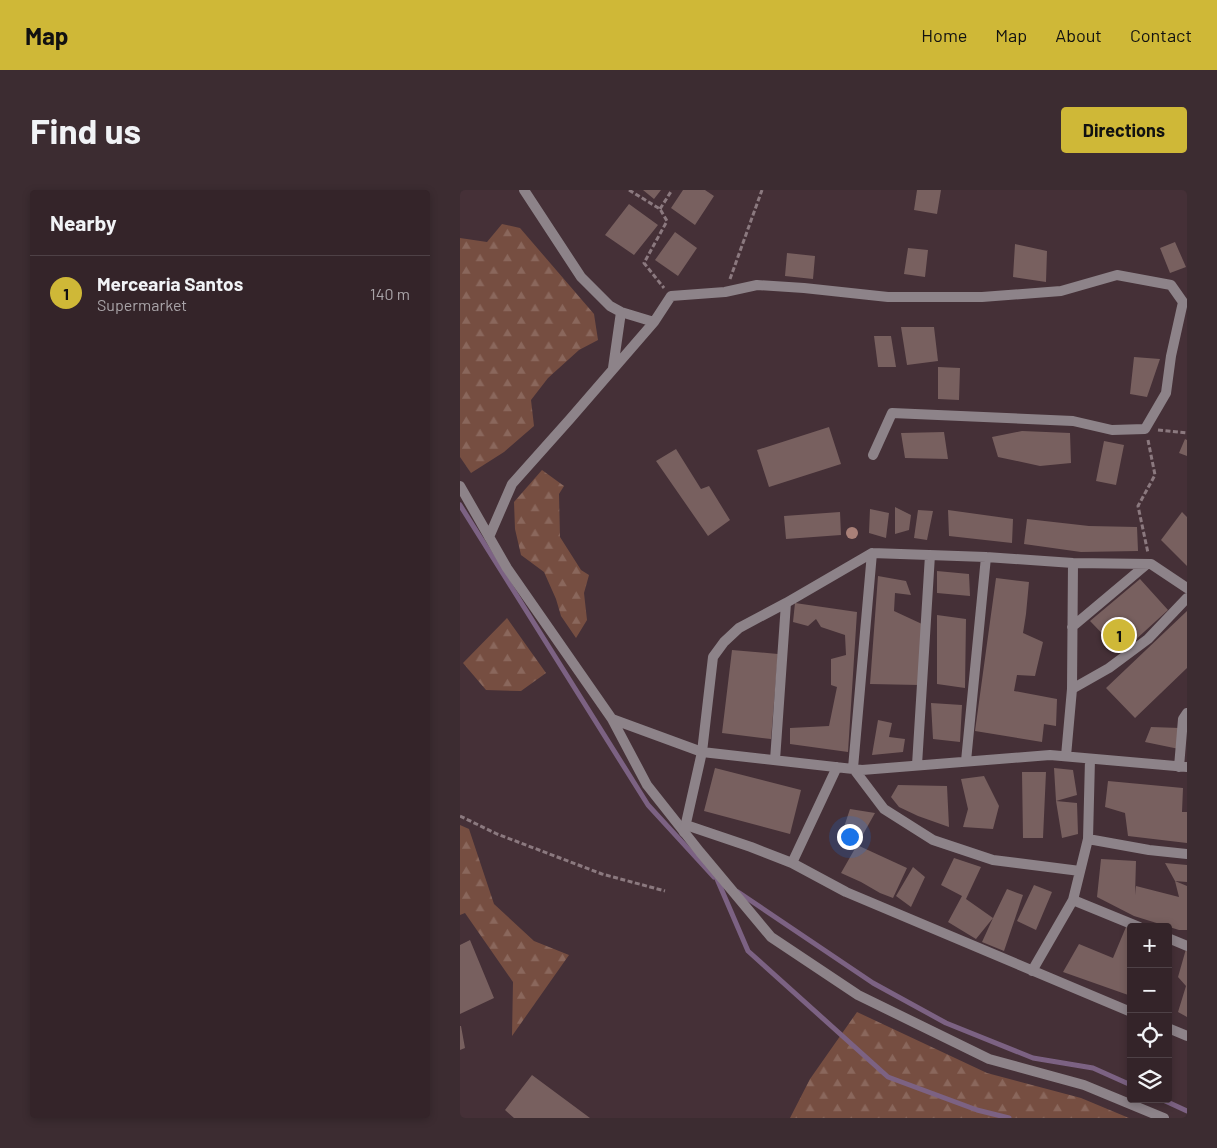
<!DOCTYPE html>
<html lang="en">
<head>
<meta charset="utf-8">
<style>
	:root { --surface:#342429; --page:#3c2c31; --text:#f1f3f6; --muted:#a9a4a8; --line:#4e4146; --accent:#cfb837 }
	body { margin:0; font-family:Barlow,sans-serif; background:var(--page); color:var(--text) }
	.controls { position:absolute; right:15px; bottom:15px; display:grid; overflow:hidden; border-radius:5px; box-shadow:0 2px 8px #0003 }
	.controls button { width:45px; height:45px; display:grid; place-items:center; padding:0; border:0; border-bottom:1px solid var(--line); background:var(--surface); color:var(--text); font:25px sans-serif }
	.you { position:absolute; left:389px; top:646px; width:18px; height:18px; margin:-12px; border:4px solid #fff; border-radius:50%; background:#1a73e8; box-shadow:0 0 0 8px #1a73e833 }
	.badge { display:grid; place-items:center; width:32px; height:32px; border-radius:50%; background:var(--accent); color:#111; font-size:16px; font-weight:700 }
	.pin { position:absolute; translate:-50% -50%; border:2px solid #fff; box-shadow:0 1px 5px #0006 }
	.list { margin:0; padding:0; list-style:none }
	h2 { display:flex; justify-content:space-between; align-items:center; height:65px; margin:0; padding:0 20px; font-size:21px }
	h2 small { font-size:16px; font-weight:400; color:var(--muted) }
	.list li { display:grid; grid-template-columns:32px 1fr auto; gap:15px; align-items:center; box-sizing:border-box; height:75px; padding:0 20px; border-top:1px solid var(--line) }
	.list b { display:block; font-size:19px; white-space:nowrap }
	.list p { margin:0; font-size:16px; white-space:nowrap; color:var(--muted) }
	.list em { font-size:16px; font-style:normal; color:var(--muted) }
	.icon { flex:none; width:28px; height:28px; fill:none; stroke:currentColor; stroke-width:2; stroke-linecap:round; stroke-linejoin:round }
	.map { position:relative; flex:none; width:727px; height:928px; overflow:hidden; border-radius:5px }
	header { display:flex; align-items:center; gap:30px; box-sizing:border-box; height:70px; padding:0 25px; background:var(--accent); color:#111 }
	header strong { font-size:24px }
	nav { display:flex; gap:28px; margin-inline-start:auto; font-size:18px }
	.intro { display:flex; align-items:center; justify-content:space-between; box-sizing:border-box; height:120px; padding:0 30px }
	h1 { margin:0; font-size:35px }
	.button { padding:12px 22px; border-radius:5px; background:var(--accent); color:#111; font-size:18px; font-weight:700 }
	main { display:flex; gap:30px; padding:0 30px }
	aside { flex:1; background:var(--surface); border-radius:5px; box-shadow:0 2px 8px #0003 }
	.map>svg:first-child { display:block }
</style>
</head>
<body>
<header>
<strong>Map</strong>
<nav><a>Home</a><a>Map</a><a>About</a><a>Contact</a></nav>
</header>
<div class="intro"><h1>Find us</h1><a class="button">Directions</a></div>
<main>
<aside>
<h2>Nearby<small></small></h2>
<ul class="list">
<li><span class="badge">1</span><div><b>Mercearia Santos</b><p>Supermarket</p></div><em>140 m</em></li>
</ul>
</aside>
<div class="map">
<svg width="727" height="928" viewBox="0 0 727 928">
	<defs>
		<pattern id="forest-firs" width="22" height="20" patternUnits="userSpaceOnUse" patternTransform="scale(1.25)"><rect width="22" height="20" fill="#764e41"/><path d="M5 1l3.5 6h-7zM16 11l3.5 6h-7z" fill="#8a675c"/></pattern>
	</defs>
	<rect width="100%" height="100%" fill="#453037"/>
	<path fill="url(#forest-firs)" d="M42,34L60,38L134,124L138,150L119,160L88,188L71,210L74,236L44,262L11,283L0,267V48L27,52Z
		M82,280L104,296L99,304L100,347L121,380L129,385L124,403L127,430L116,448L101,426L96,409L84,382L61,365L55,339L54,312Z
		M47,428L86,483L61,501L26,500L3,473Z
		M0,635L9,639L34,714L74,751L109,765L52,846L53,792L5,723L0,725Z
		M397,822L527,883L621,908L669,928H330L350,889Z"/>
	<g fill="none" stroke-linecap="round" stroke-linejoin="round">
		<path stroke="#7c6283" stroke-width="5" d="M0,315L188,615L254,687
			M257,689L288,761L428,887L517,920L549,928
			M278,702L413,793L486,833L573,868L633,878L671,895
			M701,909L727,921"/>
	</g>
	<path fill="#78605f" d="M183,0H201L194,9Z
		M223,0H245L254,6L235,35L211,18Z
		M457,0H481L477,24L454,20Z
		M169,14L198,35L174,65L145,45Z
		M215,42L237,58L218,86L195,70Z
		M715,52L726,77L710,83L700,58Z
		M555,54L587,61L586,92L553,87Z
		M448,58L468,60L465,87L444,84Z
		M327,63L355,66L353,89L325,86Z
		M441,137H474L478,171L447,175Z
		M414,146H431L436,177H418Z
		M674,167L700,169L687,207L670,204Z
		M478,177L500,178L499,210L478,209Z
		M369,237L381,274L309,297L297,260Z
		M562,241L610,243L611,273L580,276L538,267L532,247Z
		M484,242L488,269L445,268L441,243Z
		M725,249L727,250V266L719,263Z
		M644,251L664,255L656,295L636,291Z
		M216,259L241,299L249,296L270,330L248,346L196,271Z
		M435,317L451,325L449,340L435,344Z
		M410,319L429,323L426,348L409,343Z
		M458,320L473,321L467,350L454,348Z
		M488,320L553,329L552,353L489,346Z
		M380,322L381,345L326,349L324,326Z
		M722,322L727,327V376L701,350Z
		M567,329L629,336L677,337L678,361L621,362L564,354Z
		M477,381L509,384L510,406L477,403Z
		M418,386L446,391L451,405L435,403L434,421L462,434L459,495L410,494Z
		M536,388L569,392L566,424L563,443L583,452L575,486L557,485L554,501L597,509L596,536L584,534L582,552L515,541Z
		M680,389L708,420L661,463L630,431Z
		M335,413L397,422L388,562L330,554V538L369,536L377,497L371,495V469L386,465L385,445L361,437L356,429L348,436L333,432Z
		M727,421V478L675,528L646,498Z
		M477,425L506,429L505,498L477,494Z
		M272,460L318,464L311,549L262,543Z
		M471,513L502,515L500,552L473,549Z
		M418,530L432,533L429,547L445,549L443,562L412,565Z
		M691,537L720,538L719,559L685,552Z
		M255,578L341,600L330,644L244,621Z
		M594,578L613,580L617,605L596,611Z
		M562,582H586L583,648H563Z
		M524,586L539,616L533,639L503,637L508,619L501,589Z
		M648,591L723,598L722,622H727V653L668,646L665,623L645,617Z
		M438,595L487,596L489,637L458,626L439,617L431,607Z
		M596,611L617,613L618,644L602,648Z
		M390,619L415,623L397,655L379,652Z
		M397,655L447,678L433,708L420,703L401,692L381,683Z
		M494,668L521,677L506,709L533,728L547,699L563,705L544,761L522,752L533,728L516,749L488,732L502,706L481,695Z
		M641,669L676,671L675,705L676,696L719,707L715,691L705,673L727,675V692L715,691L727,696V740H719L674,726L637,707Z
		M453,677L465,687L451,717L436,706Z
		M574,695L592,702L576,740L557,731Z
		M666,737L671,739V806L603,782L619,754L653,768Z
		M10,750L34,808L0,824V755Z
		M726,759H727V827L718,822L726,796L718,787Z
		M0,836H1L5,858L0,860Z
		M72,885L130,928H54L45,920Z"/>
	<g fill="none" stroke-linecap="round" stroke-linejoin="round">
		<path stroke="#8b797f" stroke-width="3" stroke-dasharray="5 2.5" stroke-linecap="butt" d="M169,0L200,19L207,31L184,73L204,98
			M200,19L212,0
			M270,89L302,0
			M698,240L727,243
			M688,250L695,285L678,316L688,363
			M0,626L37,644L142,684L205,701"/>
		<path stroke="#8d8389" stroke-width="10" d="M64,0L121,87L150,116L161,122L194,132L211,106L265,102L297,95L344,98L428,107H522L601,101L657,85L711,95L723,112L711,166L706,203L685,239L652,240L613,231L432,223L413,265
			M153,178L161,122
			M0,296L47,378L152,529L242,562
			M29,347L52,294L110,229L194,132
			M152,529L187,595L240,662L311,747L398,805L529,869L624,895L704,928"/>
		<path stroke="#8d8389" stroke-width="10" d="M412,363L393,578L424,619L473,650L533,670L620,681
			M612,437L687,374
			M612,499L649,478L688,449L727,408
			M242,562L402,580L590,565L727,577
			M606,566L612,499L613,373
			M630,569L628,649L613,710L679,737
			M315,570L326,413
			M506,571L526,367
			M457,575L470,365
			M719,577L723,529L727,523
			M226,635L291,657L332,673L386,702L671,822
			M224,642L242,562L253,467L264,452L279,438L326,413L412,363L526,367L613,373L691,374L727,398
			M628,649L689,660L727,664
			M332,673L377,577
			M708,748L727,756
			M572,781L613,710
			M708,838L727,846"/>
	</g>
	<circle fill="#a98078" cx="392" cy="343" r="6"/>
</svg>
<div class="controls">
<button>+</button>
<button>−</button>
<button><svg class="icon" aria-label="locate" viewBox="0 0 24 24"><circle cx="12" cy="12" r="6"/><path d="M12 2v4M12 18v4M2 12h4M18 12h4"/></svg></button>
<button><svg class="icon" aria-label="layers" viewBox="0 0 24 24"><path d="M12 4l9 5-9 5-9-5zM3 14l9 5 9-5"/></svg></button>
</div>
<div class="you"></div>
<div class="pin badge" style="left:659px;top:445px">1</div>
</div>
</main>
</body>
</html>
